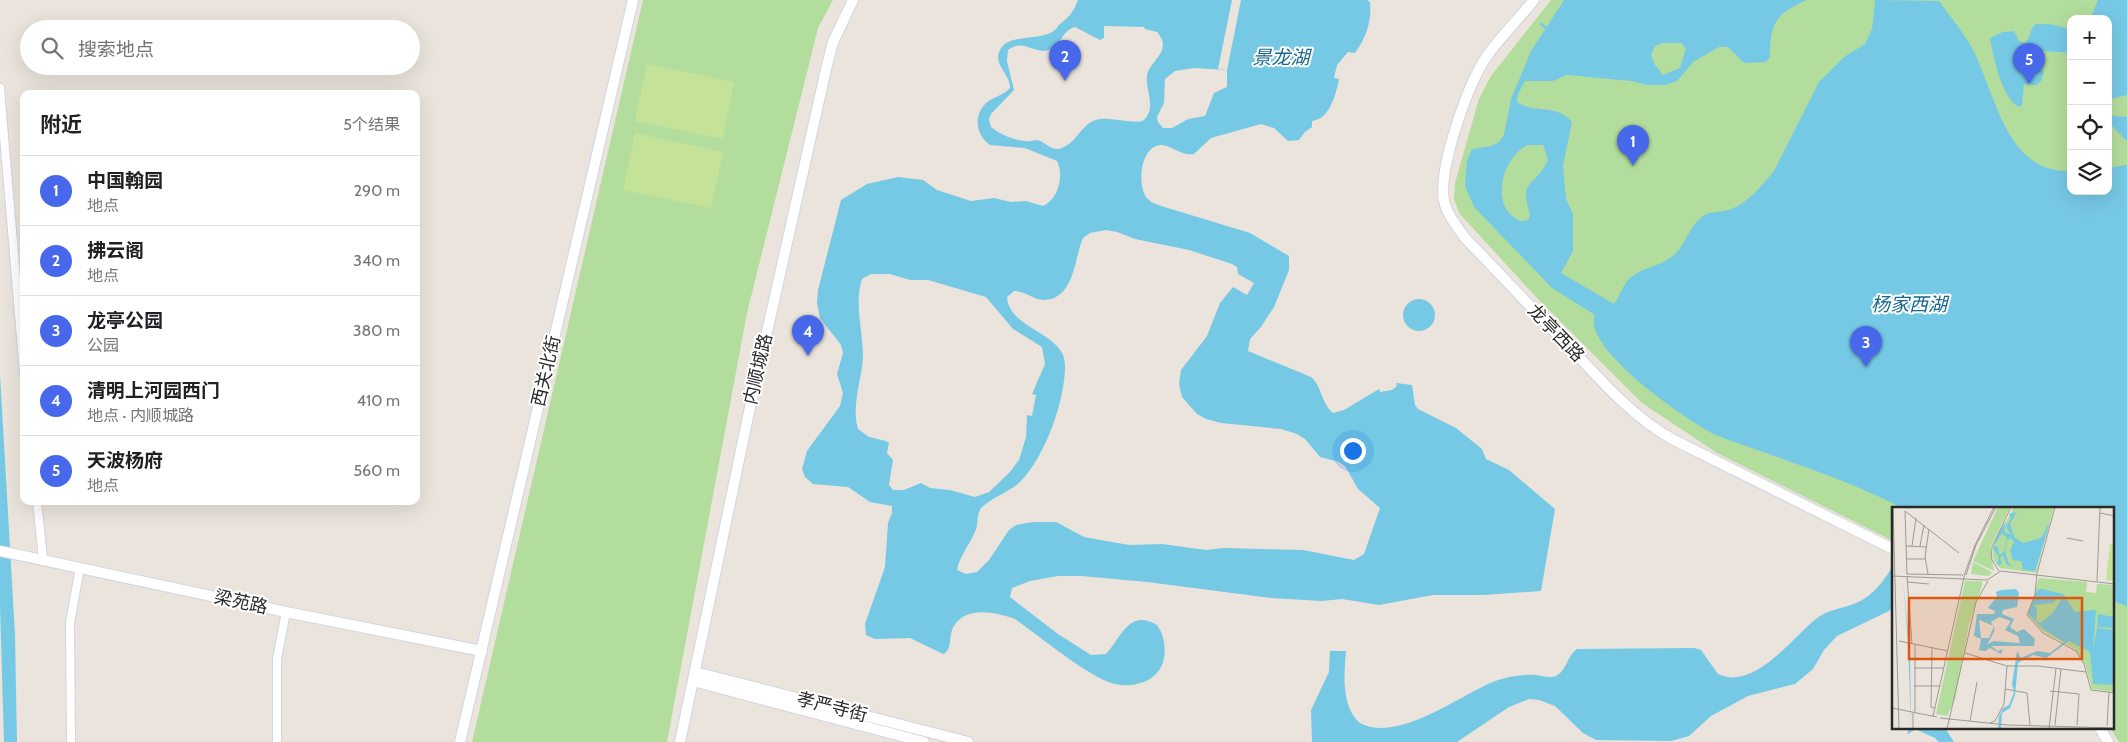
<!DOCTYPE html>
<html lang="zh">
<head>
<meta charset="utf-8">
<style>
	:root { --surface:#fff; --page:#f6f6f6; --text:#202124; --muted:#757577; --line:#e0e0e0; --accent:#4868eb }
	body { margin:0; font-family:Cabin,"Noto Sans SC",sans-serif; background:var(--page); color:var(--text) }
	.controls { position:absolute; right:15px; top:15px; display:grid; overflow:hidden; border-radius:10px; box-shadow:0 5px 20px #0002 }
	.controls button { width:45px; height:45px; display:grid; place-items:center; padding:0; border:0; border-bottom:1px solid var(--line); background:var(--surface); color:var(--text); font:25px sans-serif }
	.you { position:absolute; left:1352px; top:450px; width:18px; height:18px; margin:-12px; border:4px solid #fff; border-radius:50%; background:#1a73e8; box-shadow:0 0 0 8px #1a73e833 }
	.badge { display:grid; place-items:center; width:32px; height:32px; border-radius:50%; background:var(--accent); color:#fff; font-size:16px; font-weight:700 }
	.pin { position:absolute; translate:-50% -41px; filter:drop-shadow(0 1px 2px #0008) }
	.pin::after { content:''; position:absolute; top:26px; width:18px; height:15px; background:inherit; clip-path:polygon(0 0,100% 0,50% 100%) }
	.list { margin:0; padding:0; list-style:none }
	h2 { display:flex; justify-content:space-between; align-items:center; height:65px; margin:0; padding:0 20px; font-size:21px }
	h2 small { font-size:16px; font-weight:400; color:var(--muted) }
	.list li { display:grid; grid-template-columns:32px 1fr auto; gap:15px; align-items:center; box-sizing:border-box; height:70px; padding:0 20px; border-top:1px solid var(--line) }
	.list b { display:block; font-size:19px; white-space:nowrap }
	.list p { margin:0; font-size:16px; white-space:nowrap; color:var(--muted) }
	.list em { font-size:16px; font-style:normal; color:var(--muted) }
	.icon { flex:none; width:28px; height:28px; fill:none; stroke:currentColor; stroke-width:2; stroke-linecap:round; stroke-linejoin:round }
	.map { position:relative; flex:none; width:2127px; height:742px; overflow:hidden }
	.search { position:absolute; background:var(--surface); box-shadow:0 5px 20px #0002; left:20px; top:20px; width:400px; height:55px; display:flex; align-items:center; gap:12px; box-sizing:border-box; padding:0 18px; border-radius:28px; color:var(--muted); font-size:19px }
	.panel { position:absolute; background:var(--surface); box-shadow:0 5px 20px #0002; left:20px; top:90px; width:400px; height:415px; border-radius:10px }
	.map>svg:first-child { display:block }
</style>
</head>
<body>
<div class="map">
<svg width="2127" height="742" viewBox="0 0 2127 742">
	<rect width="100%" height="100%" fill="#eae4dc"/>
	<path fill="#b3dd9c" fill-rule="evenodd" d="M643,0H833L818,28L747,313L667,742H472Z
		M1551,0H2127V742H2119L2110,728H2113V508H1893V541L1717,453L1642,403L1536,297L1459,213L1454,199L1455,183L1479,99L1491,76ZM2071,19H2108V191H2071Z"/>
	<path fill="#c4e399" d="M647,64L734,82L723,139L635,121Z
		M635,133L723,152L711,208L623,190Z"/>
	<path fill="#76c9e5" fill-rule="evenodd" d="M1078,0H1367L1370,2C1372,21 1366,38 1355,53L1348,52L1337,65L1334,78L1339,79C1336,94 1330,119 1312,121V127L1305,132L1299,140L1288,141L1274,128L1261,124L1211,138L1194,154C1179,157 1167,139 1154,147C1140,155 1138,184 1146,197C1149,201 1153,203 1158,205L1250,233L1289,256V270L1274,307L1261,327L1250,339L1248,351L1311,377C1322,386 1321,403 1333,413L1344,410L1379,389L1380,392L1392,390L1397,386L1396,383L1412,385L1415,405L1418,409L1456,428L1482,449L1486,459L1509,470L1555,509L1541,591L1484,595H1433L1379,605L1342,599L1322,601L1271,598L1147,582L1081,576H1058L1030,581L1012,588L1010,597L1058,634L1091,655L1106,654C1121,638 1129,608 1157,625C1165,636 1167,652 1162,665C1154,683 1132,688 1115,684C1091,679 1038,635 1015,619C997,613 967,605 954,626C948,635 953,650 943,654L910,638L875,639L866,635L865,624L885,567L888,523L892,513V506L870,502L848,487L813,484L805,477L802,469L807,451L840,406L843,393L837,374L843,353L841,345L820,318L817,303L818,290L841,200L867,184L898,177L923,180L937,190L971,201L994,198L1011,202L1026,201L1043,206C1059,199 1064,175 1057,161L1025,148L990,145C976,135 973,116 986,103C993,97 1004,95 1010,88C1011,75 994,66 999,52C1006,33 1038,41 1052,32C1056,30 1057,27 1060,24C1072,14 1072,14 1078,0ZM1104,26L1144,27L1145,29L1157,32C1174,51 1149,61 1147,76C1145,91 1157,106 1144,120C1139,125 1111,117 1100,119C1081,122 1079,141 1062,148C1051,152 1046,142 1037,140C1034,140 1030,142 1026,141C1013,140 1001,135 991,127L989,119L991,114L1014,90L1007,61L1008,50C1023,38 1035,55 1049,50C1061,46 1062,30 1075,27L1100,40L1104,38ZM1194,68L1227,70V87L1214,93L1205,116L1188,119L1172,128H1163L1158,122L1157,117L1164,103L1165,79L1175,71ZM1106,230L1117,232L1135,239L1189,250L1232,264L1237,267L1238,274L1254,283L1247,295L1233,287L1220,303L1207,336L1181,370L1179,384L1182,397L1197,414L1206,419L1221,423L1281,429L1297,434L1305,439L1320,457L1339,462L1345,466L1358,489L1380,508L1364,554L1354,560L1303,550L1224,548L1206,550L1162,544L1129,545L1084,537L1056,522H1033L1016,525L1009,530L989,560L977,572L966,574L957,570C959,557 970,544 975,532C979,524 976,513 982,507C993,497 1009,492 1020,482C1045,457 1065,401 1065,366C1066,332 1009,330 1007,297L1014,291C1025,291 1033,300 1044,300C1075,299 1074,258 1083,238L1090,233ZM871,274H890L910,280H928L986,297L1013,329L1042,347L1045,364L1032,394L1036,395L1032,416L1027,415L1026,437L1019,460L1010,472L989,492L975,497L950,490L930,488L921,483L904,490H893L889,485L893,460L887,453L889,443L886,441L869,437L858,429C851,405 862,380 863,356C863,331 854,303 862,279Z
		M1564,0H1807C1775,14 1770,23 1770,57L1766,62L1744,63L1728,47H1719L1712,51L1693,62L1677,81L1666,85H1647L1631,81L1567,75L1553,81H1525L1518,94L1517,102C1534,114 1557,103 1572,122L1563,166L1566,199L1573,214V251L1561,273L1614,304C1619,297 1622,287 1628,280C1640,267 1662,267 1675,254C1686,244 1689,226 1702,217C1710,210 1722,213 1731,209C1748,203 1763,184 1774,171L1819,82L1844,57L1865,44L1872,29L1875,0L1939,1C1950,16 1963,32 1972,48C1996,93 2005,174 2071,171V191H2108V168L2127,165V606L2113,601V508H1899L1896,505C1855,484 1810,469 1766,453C1750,447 1732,442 1716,435C1689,422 1581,348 1595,315L1552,288L1474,207L1465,186L1467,160L1472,149L1491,146L1499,142L1504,135L1511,99L1531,51ZM1663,43H1681L1686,48L1680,68L1663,75L1655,65L1651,55L1655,46ZM1528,145H1543L1548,160C1533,190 1519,177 1530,215L1528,220L1521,221C1488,209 1502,156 1528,145Z
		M2098,0H2127V95L2110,99L2109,108L2113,116L2127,117V141L2108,122V19H2090Z
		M2036,24H2049L2071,29V53L2043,51L2036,55L2035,59L2044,72L2041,81L2036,85L2024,84L2022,105L2019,107C2002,99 1993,56 1990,38L2003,32L2014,31L2019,41L2025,43C2031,37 2029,30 2036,24Z
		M1403 315a16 16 0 1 1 32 0a16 16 0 1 1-32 0Z
		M0,374L15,635L17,742H4L0,607Z
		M1893,565V607L1889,611L1837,636L1824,650L1813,669L1795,684L1748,696L1711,716L1689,736L1671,741L1596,740L1583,733L1555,706L1539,700L1529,699L1509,707L1457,742H1312L1311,710L1329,672L1330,651H1346C1344,674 1341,707 1360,723C1396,742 1452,701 1486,685C1500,678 1518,674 1534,675C1541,675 1549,679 1556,676C1567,670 1567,656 1577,649L1694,648L1701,650L1718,674C1756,692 1795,633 1820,616C1831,609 1844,608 1856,603C1873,596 1885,580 1893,565Z
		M1909,728H1945L1954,742H1939L1935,738L1915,729L1907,735Z"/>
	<path fill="#eae4dc" d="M1232,0H1241L1227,70L1218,69Z"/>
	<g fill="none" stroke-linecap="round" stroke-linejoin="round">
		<path stroke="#76c9e5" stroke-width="2.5" d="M1541,24L1545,27"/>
		<g stroke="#d1d4e1" stroke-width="10">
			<path id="minor" d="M0,88L24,373
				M37,501L43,559
				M71,742L70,623L80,567
				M277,742V659L286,612"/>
		</g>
		<g stroke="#d1d4e1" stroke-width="12">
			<path id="tertiary" d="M1534,0C1518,20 1499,38 1485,59C1467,87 1438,169 1444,201C1447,215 1457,226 1465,238C1503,277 1541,318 1579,357C1608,388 1637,420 1674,440L1893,549
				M0,551L286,612L482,651
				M695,672L968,742
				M693,681L924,742
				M2100,728L2108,742
				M460,742L633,0
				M680,742L749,412L827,65L833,42L853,0"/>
		</g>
		<use href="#minor" stroke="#fff" stroke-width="8"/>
		<use href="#tertiary" stroke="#fff" stroke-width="10"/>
	</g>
	<g text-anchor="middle" stroke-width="4" stroke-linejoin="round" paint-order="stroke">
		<g font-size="18" fill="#292929" stroke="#fff">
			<text transform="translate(1556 333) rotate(46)" y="6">龙亭西路</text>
			<text transform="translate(758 369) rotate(-77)" y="6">内顺城路</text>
			<text transform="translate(546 371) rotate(-77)" y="6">西关北街</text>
			<text transform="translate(241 602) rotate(12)" y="6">梁苑路</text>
			<text transform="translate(832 707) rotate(14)" y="6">孝严寺街</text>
		</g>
		<g font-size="19" font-style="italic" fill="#17678f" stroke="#fff">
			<text x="1281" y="64">景龙湖</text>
			<text x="1909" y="311">杨家西湖</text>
		</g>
	</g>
	<g transform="translate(1892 507)">
		<rect width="222" height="222" fill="#eae4dc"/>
		<path d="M106,0H118L98,41L102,64L81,54ZM122,0H162L144,66L108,61L102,54L100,41ZM81,55L98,64L100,66L96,69L79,67ZM147,71L195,75L194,85L204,86L205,77L222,78V185L200,182L193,157L183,142L150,124L136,108ZM73,74H90V79L77,117L63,192L55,209L44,207Z" fill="#b3dd9c"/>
		<path d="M218,37H222V74L214,73Z" fill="#c4e399"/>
		<path d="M130,4L124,6L118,17L122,30L131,36L149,31L158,15L143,64L131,63L129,54L121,53L118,44L122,35L119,31L115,33L113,45L117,57L122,60L115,58L111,48L108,51L110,57L105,58L107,50L101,41L106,27L114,14L112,25L119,28L114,20L119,12L117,7ZM110,26L115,31L112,45L107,48L106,40L102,39ZM11,72L18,143L19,222L16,134ZM150,82L171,87L183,105L204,103L201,142L205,121L222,123V178L201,177L198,145L177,134L154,151L141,148L126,156L123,188L118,201L110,206L109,221L106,222L107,209L111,201L117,198L122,185L120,177L125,144L129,151L145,144L158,146L172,135L151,122L136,107L145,83ZM168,89L169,93L161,106L148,116L144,113L145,101L141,98L161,96ZM109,83L124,82L127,86L125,100L111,103L110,107L122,112L118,120L125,125L132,122L143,132L142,139H99L106,144L111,142L109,147L98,141L93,144L87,143L89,132L82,129L85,107H102L103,104L96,101L105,89L104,85ZM107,110L119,114L113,123L126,129L128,136L101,134L95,138L103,123L99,115ZM87,113L102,119L97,131H89ZM206,107L222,110V121L205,120Z" fill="#76c9e5" fill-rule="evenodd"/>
		<path fill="none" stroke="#9d9994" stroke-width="1" d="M1,0L7,222M163,0L145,66L143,88L135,108L151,126L184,144L192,157L199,183L223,186M208,6L223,9M175,31L191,34M14,39L34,40M20,39L24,11M28,39L32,18M14,52H33M107,64L100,53L99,42L119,0M15,67L71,68M36,67L33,50L37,22M15,68L13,4L67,46M74,68L84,38L104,0M0,69L95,73L109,64L223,77M15,69L20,137M205,74L208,0M15,75L37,77M7,134L56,144M40,141L39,200L42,201M73,146L115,159H146L194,165M22,161H52M22,179H48M113,182L135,186L138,218M158,184L187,187L185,218M0,201L45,210M23,205V137M41,209L73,66L83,38L102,0M48,211L115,218L223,221M78,214L85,175M98,216L103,214L112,197L115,159M163,218L169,162M215,219L217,185M21,222V206M55,222L84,95L96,74M157,222L164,161"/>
		<path fill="#de570d" fill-opacity="0.15" stroke="#de570d" stroke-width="2.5" d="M17,91H190V152H17Z"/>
		<rect width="222" height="222" fill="none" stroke="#292929" stroke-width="2.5"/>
	</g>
</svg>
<div class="controls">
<button>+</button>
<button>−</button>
<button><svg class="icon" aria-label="locate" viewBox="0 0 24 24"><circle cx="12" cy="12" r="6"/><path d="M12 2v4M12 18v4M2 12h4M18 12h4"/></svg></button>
<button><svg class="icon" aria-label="layers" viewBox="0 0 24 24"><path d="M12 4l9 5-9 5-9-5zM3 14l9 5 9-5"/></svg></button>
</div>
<div class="you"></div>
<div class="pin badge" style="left:1633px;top:166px">1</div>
<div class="pin badge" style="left:1065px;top:81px">2</div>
<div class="pin badge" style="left:1866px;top:367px">3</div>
<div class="pin badge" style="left:808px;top:356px">4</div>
<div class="pin badge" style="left:2029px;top:84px">5</div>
<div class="search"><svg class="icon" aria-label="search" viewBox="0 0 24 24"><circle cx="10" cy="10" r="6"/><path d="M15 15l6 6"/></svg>搜索地点</div>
<section class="panel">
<h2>附近<small>5个结果</small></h2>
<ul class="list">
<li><span class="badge">1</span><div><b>中国翰园</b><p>地点</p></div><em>290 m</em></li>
<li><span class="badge">2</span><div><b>拂云阁</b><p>地点</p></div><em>340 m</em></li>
<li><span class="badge">3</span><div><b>龙亭公园</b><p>公园</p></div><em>380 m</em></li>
<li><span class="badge">4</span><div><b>清明上河园西门</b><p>地点 · 内顺城路</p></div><em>410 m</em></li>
<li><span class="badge">5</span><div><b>天波杨府</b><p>地点</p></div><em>560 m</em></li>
</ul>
</section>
</div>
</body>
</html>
